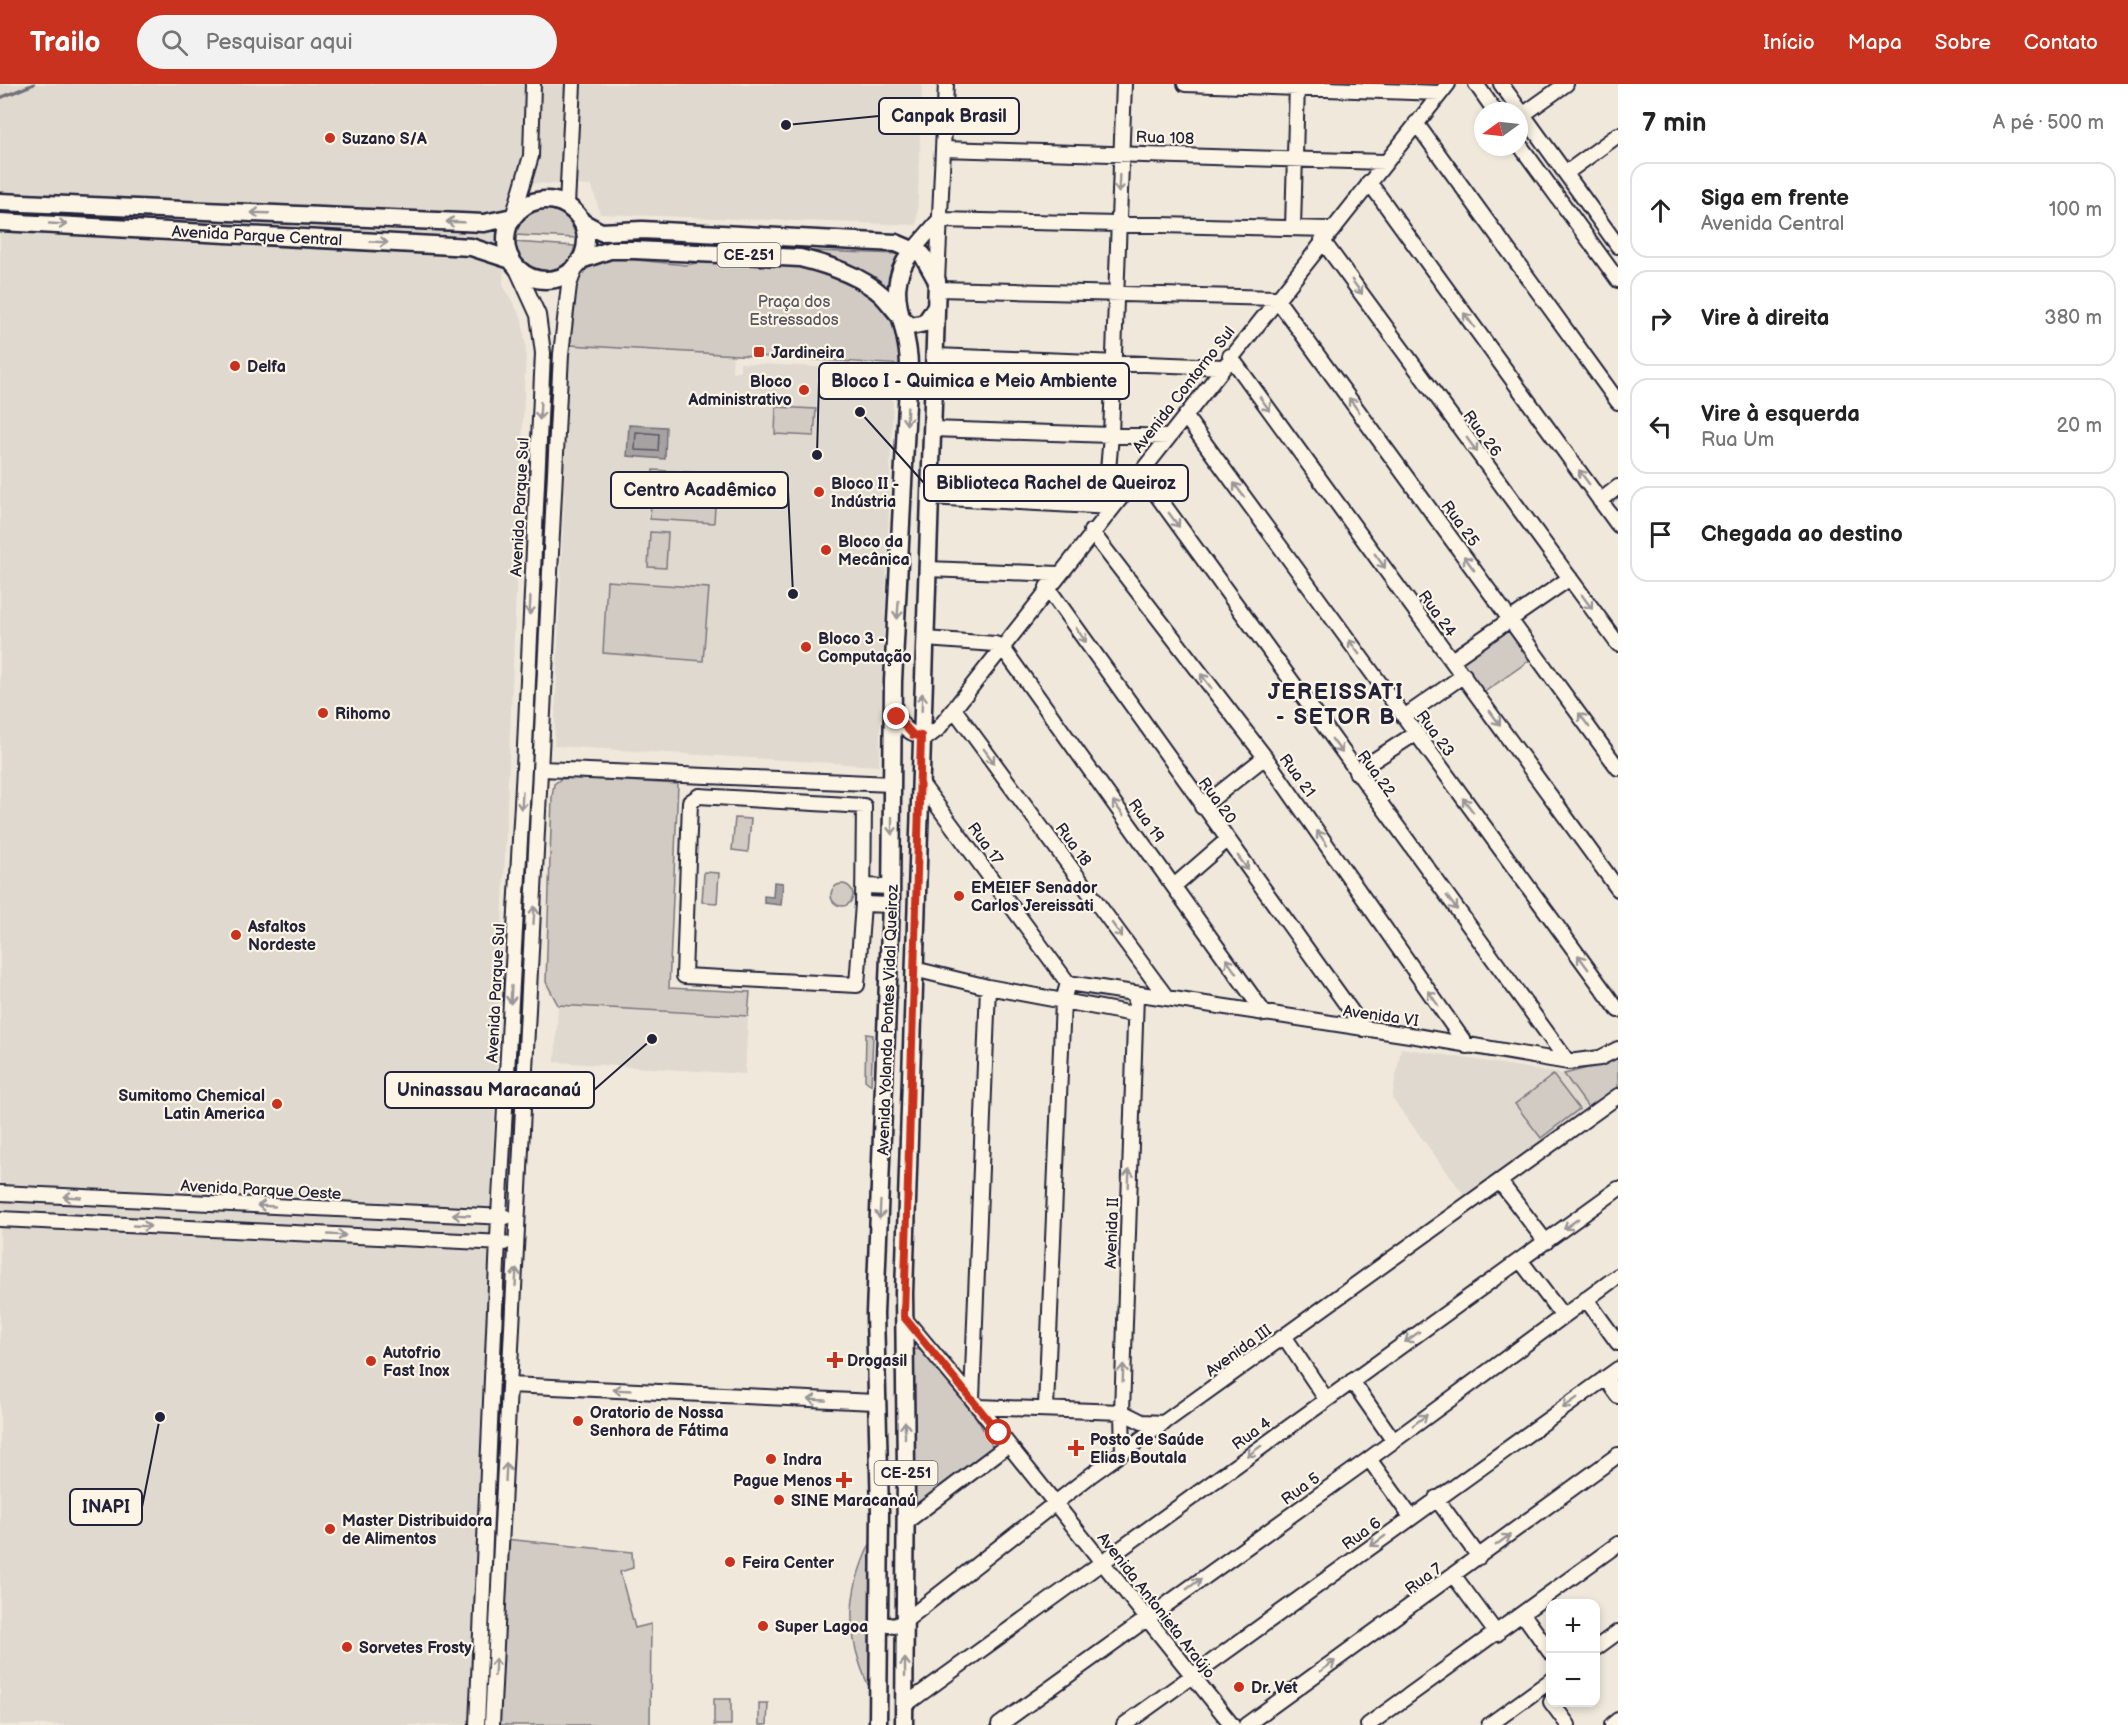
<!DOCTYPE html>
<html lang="pt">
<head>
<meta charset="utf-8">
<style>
	:root { --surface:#fff; --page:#f2f2f2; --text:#222; --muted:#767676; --line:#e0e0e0; --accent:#c8321e }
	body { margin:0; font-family:"Balsamiq Sans",sans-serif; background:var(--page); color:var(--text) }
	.controls { position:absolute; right:18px; bottom:18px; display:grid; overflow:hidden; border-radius:12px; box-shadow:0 3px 9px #0003 }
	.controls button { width:54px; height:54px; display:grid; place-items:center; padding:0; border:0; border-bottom:2px solid var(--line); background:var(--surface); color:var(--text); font:30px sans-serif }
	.compass { position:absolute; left:1474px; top:18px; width:54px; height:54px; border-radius:50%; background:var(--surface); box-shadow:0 3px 9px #0003; rotate:255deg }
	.stop { position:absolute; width:18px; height:18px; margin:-14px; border:4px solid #c8321e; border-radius:50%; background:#fff }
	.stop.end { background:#c8321e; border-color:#fff; box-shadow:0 2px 6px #0008 }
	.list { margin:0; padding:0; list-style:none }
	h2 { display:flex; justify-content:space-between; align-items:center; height:78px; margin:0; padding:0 24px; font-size:26px }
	h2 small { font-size:20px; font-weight:400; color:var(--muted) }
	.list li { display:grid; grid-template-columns:39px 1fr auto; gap:18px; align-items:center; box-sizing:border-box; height:96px; margin:0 12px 12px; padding:0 12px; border:2px solid var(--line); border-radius:18px }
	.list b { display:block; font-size:22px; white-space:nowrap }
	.list p { margin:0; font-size:20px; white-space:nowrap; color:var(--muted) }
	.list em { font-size:20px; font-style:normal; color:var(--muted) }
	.icon { flex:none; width:33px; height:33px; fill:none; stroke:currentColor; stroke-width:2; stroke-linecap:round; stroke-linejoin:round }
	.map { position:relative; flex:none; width:1618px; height:1641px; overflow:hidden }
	header { display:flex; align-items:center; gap:36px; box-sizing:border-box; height:84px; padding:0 30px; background:var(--accent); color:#fff }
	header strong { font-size:28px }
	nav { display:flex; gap:33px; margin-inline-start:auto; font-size:21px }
	.search { width:420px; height:54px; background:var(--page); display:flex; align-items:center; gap:15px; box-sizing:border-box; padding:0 21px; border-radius:33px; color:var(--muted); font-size:22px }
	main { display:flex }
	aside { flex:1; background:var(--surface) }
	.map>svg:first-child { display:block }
</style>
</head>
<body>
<header>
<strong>Trailo</strong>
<div class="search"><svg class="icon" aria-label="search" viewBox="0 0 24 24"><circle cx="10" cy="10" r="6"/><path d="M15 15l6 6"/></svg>Pesquisar aqui</div>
<nav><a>Início</a><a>Mapa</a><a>Sobre</a><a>Contato</a></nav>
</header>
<main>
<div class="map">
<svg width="1618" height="1641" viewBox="0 0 1618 1641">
	<rect width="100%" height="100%" fill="#efe8db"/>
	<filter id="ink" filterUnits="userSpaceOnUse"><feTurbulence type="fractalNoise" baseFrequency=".0167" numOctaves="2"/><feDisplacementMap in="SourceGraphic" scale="12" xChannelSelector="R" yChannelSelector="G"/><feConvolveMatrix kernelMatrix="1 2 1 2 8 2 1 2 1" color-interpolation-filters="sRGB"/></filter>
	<g filter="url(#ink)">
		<path fill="#e0d9cf" d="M0,0H922L917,141L600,130L592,102L536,99L507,116L503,201L522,235L526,264L487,1204L473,1641H0Z
			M570,261L726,269L733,266L732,288H740V279L894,287L879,682L554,662Z
			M558,921L748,932L745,990L555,978Z
			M1401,964L1564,990L1588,1024L1465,1112L1392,1014Z"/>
		<path fill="#d1cbc3" stroke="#7a767f" stroke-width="1.5" d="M548,123L568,133L577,154L514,151C519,132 528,124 548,123Z
			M513,158L575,162C567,199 520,198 513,158Z
			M813,167L899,170L894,182L891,211Z
			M606,173L686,181L707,177L815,182L866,206L893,233L904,281L570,261L575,196L585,180Z
			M776,323L816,325L814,352L775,350Z
			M653,386L717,390L714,439L650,435Z
			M650,448L668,449L666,484L648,483Z
			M607,497L709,504L703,577L603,569Z
			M1507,544L1530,576L1483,609L1461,577Z
			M574,694L678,700L669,904L750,908L748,932L558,921L546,898L552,713L554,700L561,695Z
			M735,734L751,735L748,768L732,766Z
			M704,788L719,789L717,819L702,818Z
			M831 811a11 11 0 1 1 22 0a11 11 0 1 1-22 0Z
			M1072,903L1130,912L1128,926L1069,913Z
			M866,950L873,951L871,1001L865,996Z
			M1618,972V1006L1590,1026L1564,990L1599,981Z
			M1553,991L1579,1025L1541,1054L1515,1020Z
			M917,1265L922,1267L976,1333L994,1365L921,1419H916L912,1266Z
			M505,1455L632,1468L633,1484L620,1488L635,1544L651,1540L650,1641H496Z
			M870,1460L869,1603C846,1553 846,1510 870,1460Z
			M714,1615H731V1641H714Z
			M759,1619H768L767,1641H759Z"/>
		<path fill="#a6a2a2" stroke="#716f79" stroke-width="1.5" d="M629,341L666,343L665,375L627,372Z
			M774,798L783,799L781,821L764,819V812L773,813Z"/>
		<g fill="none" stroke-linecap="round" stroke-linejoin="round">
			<path stroke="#575564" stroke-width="1.5" d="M636,348L659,350L658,367L635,366Z"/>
			<path stroke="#716f79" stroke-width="3" d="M0,14L34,0"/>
			<g stroke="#22223b" stroke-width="18">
				<path id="minor" d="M1185,0L1440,9
					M1476,0L1495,27
					M1501,0L1618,162
					M1524,30L1566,0
					M1416,39L1618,318
					M1519,60L1618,196
					M943,65L1385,78
					M1566,89L1618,51
					M1369,98L1618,441
					M567,121L573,0
					M513,133L531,72L533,0
					M939,136L1331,145
					M1293,143L1297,0
					M1322,156L1618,560
					M914,165L939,136
					M937,197L946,0
					M938,205L1276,214L1618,684
					M935,272L1224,283
					M1230,272L1618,805
					M1185,332L1618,926
					M932,345L1168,353
					M1140,388L1568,978
					M929,413L1112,423
					M1600,417L1618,403
					M1105,422L1111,351L1124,0
					M1091,447L1265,673L1467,962
					M927,485L1059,490
					M1047,503L1364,945
					M925,555L995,560L1002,563L1265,930
					M1452,576L1570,494
					M894,625C900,642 910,653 929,652L938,645L1448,0
					M954,625L1167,914
					M1404,633L1464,591
					M542,685L892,700
					M1356,688L1416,649
					M920,698L1068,899
					M699,712L864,722L863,820L857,901L684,892L690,718Z
					M1202,723L1265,673
					M864,802L892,803
					M1174,802L1227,756
					M863,820L891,821
					M914,885L988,903L1133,930
					M1068,899L1416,952L1568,978L1600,974L1618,965
					M1500,1098L1546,1158
					M0,1109L506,1133
					M0,1135L504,1159
					M1520,1176L1562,1231
					M1586,1215L1618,1259
					M904,1234L972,1315L1232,1641
					M1284,1252L1326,1315
					M1605,1294L1618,1312
					M1352,1297L1393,1356
					M510,1301L875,1318
					M972,1315L988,903
					M978,1323L1122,1328L1142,1338L1164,1339
					M1046,1323L1063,917L1068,899
					M1123,1368L1122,1328L1136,911
					M1369,1375L1411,1433
					M1436,1414L1479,1473
					M906,1438L1008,1361
					M1454,1492L1497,1550
					M1523,1530L1550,1568
					M879,1539L894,1542L905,1537L1091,1391L1618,1012
					M1596,1564L1618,1548
					M1551,1618L1568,1641
					M905,1621L1618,1105
					M477,1641L499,1132L524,684L543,269L538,231L516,183
					M492,1641L561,270L569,201L576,182
					M999,1641L1369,1375L1618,1192
					M1124,1641L1618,1285
					M1246,1641L1618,1371
					M1368,1641L1618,1460
					M1489,1641L1550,1597
					M1612,1641L1618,1636"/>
			</g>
			<g stroke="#22223b" stroke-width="21">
				<path id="major" d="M506 156a40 40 0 1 1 80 0a40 40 0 1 1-80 0Z
					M0,118L484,139L513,133
					M0,138L471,163L511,176
					M582,138L601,148L642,146L896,159L922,170L937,197L904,1209L906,1386L904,1641
					M581,176L610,166H635L800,174C829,181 860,191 882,211C892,221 899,234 911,242L925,239L936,223
					M878,1641L880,1428L875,1230L891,821L893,597L909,281C909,237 879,206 914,165"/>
			</g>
			<use href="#minor" stroke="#fcf5e5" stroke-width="14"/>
			<use href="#major" stroke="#fcf5e5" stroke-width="16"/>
		</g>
		<defs><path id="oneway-shaft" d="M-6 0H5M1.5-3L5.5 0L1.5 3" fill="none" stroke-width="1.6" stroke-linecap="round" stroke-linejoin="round" transform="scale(1.5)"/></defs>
		<g stroke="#9a9698">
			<use href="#oneway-shaft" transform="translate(1119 100) rotate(92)"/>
			<use href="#oneway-shaft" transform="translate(260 129) rotate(-178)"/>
			<use href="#oneway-shaft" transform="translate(455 138) rotate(-178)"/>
			<use href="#oneway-shaft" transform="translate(58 140) rotate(3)"/>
			<use href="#oneway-shaft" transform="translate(379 158) rotate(3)"/>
			<use href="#oneway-shaft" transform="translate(1357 203) rotate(54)"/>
			<use href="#oneway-shaft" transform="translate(1469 236) rotate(-126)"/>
			<use href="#oneway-shaft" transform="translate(1265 320) rotate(54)"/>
			<use href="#oneway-shaft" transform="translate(1354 321) rotate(-126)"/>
			<use href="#oneway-shaft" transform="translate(540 327) rotate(93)"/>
			<use href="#oneway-shaft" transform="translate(907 332) rotate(92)"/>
			<use href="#oneway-shaft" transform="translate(1472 361) rotate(54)"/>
			<use href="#oneway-shaft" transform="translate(1584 393) rotate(-126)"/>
			<use href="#oneway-shaft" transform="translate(1239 406) rotate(-126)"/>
			<use href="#oneway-shaft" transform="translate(1174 436) rotate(54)"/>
			<use href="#oneway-shaft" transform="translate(1380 477) rotate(54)"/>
			<use href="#oneway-shaft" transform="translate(1469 479) rotate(-126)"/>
			<use href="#oneway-shaft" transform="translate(1587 518) rotate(54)"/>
			<use href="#oneway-shaft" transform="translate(530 522) rotate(93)"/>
			<use href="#oneway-shaft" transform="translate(898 526) rotate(94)"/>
			<use href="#oneway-shaft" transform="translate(1081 551) rotate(55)"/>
			<use href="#oneway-shaft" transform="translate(1354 563) rotate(-126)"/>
			<use href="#oneway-shaft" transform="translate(1206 597) rotate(-127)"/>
			<use href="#oneway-shaft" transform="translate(922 618) rotate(-88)"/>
			<use href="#oneway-shaft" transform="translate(1495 634) rotate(54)"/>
			<use href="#oneway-shaft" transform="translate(1584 636) rotate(-126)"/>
			<use href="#oneway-shaft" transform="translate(1337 662) rotate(54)"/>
			<use href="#oneway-shaft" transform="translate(989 672) rotate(54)"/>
			<use href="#oneway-shaft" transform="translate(522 717) rotate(93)"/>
			<use href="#oneway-shaft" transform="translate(1468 721) rotate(-126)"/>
			<use href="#oneway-shaft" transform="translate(1118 724) rotate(-126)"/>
			<use href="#oneway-shaft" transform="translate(892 742) rotate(90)"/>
			<use href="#oneway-shaft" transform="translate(1322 754) rotate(-125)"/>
			<use href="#oneway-shaft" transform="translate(1243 779) rotate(54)"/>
			<use href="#oneway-shaft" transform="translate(1452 819) rotate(54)"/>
			<use href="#oneway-shaft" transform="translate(534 831) rotate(-87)"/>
			<use href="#oneway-shaft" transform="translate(1117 846) rotate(54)"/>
			<use href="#oneway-shaft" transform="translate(1583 878) rotate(-126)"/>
			<use href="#oneway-shaft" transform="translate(1231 882) rotate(-125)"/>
			<use href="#oneway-shaft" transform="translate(511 911) rotate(93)"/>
			<use href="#oneway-shaft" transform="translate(1433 914) rotate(-125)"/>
			<use href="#oneway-shaft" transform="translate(1129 1094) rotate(-88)"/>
			<use href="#oneway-shaft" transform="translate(72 1113) rotate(-177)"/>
			<use href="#oneway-shaft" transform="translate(266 1122) rotate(-177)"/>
			<use href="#oneway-shaft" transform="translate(880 1126) rotate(93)"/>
			<use href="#oneway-shaft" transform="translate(461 1131) rotate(-177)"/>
			<use href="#oneway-shaft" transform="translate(1571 1140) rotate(144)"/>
			<use href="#oneway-shaft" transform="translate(142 1142) rotate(3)"/>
			<use href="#oneway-shaft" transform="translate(337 1151) rotate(3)"/>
			<use href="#oneway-shaft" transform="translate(516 1193) rotate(-87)"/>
			<use href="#oneway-shaft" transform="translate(1412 1253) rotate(144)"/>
			<use href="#oneway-shaft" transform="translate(1123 1289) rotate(-88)"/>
			<use href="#oneway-shaft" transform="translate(622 1306) rotate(-177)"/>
			<use href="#oneway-shaft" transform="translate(817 1316) rotate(-177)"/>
			<use href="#oneway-shaft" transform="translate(1570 1319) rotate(145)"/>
			<use href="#oneway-shaft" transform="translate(1420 1336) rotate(-37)"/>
			<use href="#oneway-shaft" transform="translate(905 1346) rotate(-90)"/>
			<use href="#oneway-shaft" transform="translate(1254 1367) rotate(144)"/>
			<use href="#oneway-shaft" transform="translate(506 1388) rotate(-87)"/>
			<use href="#oneway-shaft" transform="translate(1503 1456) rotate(-36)"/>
			<use href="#oneway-shaft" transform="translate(1378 1457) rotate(144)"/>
			<use href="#oneway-shaft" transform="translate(1194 1500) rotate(-36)"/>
			<use href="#oneway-shaft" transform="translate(1328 1582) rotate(-36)"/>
			<use href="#oneway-shaft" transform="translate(495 1583) rotate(-87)"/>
			<use href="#oneway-shaft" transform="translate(905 1583) rotate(-90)"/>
		</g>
	</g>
	<g fill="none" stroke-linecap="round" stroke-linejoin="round" filter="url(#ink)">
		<path stroke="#c8321e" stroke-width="8" d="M897,633L913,651L921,652L904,1233L999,1349"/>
	</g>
	<g fill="#c8321e" stroke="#fcf5e5" stroke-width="2">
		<circle cx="330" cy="54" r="6"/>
		<rect x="753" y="262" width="12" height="12" rx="3"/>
		<circle cx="235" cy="282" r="6"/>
		<circle cx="804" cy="306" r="6"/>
		<circle cx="819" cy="408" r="6"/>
		<circle cx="826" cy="466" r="6"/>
		<circle cx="806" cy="563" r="6"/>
		<circle cx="323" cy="629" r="6"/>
		<circle cx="959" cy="812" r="6"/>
		<circle cx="236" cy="851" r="6"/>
		<circle cx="277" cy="1020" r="6"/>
		<path d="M832 1267h6v6h6v6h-6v6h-6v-6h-6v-6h6z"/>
		<circle cx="371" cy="1277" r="6"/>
		<circle cx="578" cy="1337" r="6"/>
		<path d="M1073 1355h6v6h6v6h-6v6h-6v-6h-6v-6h6z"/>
		<circle cx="771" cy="1375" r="6"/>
		<path d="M841 1387h6v6h6v6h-6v6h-6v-6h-6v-6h6z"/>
		<circle cx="779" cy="1416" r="6"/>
		<circle cx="330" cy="1445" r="6"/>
		<circle cx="730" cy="1478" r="6"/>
		<circle cx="763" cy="1542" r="6"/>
		<circle cx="347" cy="1563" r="6"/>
		<circle cx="1239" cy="1603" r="6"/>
	</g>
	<g text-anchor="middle" stroke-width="4.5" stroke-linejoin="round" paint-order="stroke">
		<g fill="#fcf5e5" stroke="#63616e" stroke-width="1.5">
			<rect x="717.5" y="159" width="63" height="24" rx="4.5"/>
			<rect x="874.5" y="1377" width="63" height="24" rx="4.5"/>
		</g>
		<g font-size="15" font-weight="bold" fill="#22223b">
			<text x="749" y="176">CE-251</text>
			<text x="906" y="1394">CE-251</text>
		</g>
		<g font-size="16" fill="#22223b" stroke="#fcf5e5">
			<text transform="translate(1165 53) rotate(2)" y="6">Rua 108</text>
			<text transform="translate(257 151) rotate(3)" y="6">Avenida Parque Central</text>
			<text transform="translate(1183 305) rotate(-52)" y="6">Avenida Contorno Sul</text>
			<text transform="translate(1483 349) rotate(54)" y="6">Rua 26</text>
			<text transform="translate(519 423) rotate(-87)" y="6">Avenida Parque Sul</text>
			<text transform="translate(1461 439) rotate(54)" y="6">Rua 25</text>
			<text transform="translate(1438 529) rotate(54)" y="6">Rua 24</text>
			<text transform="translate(1436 649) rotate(54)" y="6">Rua 23</text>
			<text transform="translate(1377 689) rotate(54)" y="6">Rua 22</text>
			<text transform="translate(1298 691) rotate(54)" y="6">Rua 21</text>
			<text transform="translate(1218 716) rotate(54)" y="6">Rua 20</text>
			<text transform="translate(1147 736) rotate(54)" y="6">Rua 19</text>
			<text transform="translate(986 759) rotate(54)" y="6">Rua 17</text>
			<text transform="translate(1074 760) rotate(54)" y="6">Rua 18</text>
			<text transform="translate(495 909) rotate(-87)" y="6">Avenida Parque Sul</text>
			<text transform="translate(1381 931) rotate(8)" y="6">Avenida VI</text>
			<text transform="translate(887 936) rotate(-88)" y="6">Avenida Yolanda Pontes Vidal Queiroz</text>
			<text transform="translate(261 1105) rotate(3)" y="6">Avenida Parque Oeste</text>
			<text transform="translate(1111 1149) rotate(-88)" y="6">Avenida II</text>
			<text transform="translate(1238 1266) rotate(-36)" y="6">Avenida III</text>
			<text transform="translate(1251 1349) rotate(-36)" y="6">Rua 4</text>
			<text transform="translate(1300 1404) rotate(-36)" y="6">Rua 5</text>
			<text transform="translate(1361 1449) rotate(-36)" y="6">Rua 6</text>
			<text transform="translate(1423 1494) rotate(-36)" y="6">Rua 7</text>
			<text transform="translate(1157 1521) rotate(52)" y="6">Avenida Antonieta Araújo</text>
		</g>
		<g font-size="16" font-weight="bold" fill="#22223b" stroke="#fcf5e5" text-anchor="start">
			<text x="342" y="60">Suzano S/A</text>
			<text x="771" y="274">Jardineira</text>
			<text x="247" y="288">Delfa</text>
			<text x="792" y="303" text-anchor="end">Bloco<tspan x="792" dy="18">Administrativo</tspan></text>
			<text x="831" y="405">Bloco II -<tspan x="831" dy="18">Indústria</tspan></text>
			<text x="838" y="463">Bloco da<tspan x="838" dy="18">Mecânica</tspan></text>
			<text x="818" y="560">Bloco 3 -<tspan x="818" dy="18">Computação</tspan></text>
			<text x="335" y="635">Rihomo</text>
			<text x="971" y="809">EMEIEF Senador<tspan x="971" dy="18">Carlos Jereissati</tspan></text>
			<text x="248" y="848">Asfaltos<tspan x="248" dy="18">Nordeste</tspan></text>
			<text x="265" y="1017" text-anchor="end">Sumitomo Chemical<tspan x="265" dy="18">Latin America</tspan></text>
			<text x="383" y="1274">Autofrio<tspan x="383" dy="18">Fast Inox</tspan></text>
			<text x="847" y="1282">Drogasil</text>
			<text x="590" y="1334">Oratorio de Nossa<tspan x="590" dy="18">Senhora de Fátima</tspan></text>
			<text x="1090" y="1361">Posto de Saúde<tspan x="1090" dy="18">Elias Boutala</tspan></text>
			<text x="783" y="1381">Indra</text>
			<text x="832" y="1402" text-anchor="end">Pague Menos</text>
			<text x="791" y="1422">SINE Maracanaú</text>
			<text x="342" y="1442">Master Distribuidora<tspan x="342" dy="18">de Alimentos</tspan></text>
			<text x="742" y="1484">Feira Center</text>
			<text x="775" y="1548">Super Lagoa</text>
			<text x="359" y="1569">Sorvetes Frosty</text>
			<text x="1251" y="1609">Dr. Vet</text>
		</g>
		<g font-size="16" fill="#575564" stroke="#fcf5e5">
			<text x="794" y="223">Praça dos<tspan x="794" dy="18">Estressados</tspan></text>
		</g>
		<g font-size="22" font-weight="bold" letter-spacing="1.5" fill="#22223b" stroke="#fcf5e5">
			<text x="1336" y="615">JEREISSATI<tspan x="1336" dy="25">- SETOR B</tspan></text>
		</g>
	</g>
	<path fill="none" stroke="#22223b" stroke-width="2" d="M786 41L879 32M817 371L819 297M860 328L924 399M793 510L788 406M652 955L594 1006M160 1333L142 1423"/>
	<g fill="#22223b" stroke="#fcf5e5" stroke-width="2">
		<circle cx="786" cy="41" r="6"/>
		<circle cx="817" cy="371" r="6"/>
		<circle cx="860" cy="328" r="6"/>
		<circle cx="793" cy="510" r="6"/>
		<circle cx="652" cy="955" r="6"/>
		<circle cx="160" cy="1333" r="6"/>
	</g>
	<g fill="#fcf5e5" stroke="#22223b" stroke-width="2">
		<rect x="879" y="14" width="140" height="36" rx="6"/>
		<rect x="819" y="279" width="310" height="36" rx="6"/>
		<rect x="924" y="381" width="264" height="36" rx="6"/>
		<rect x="611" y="388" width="177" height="36" rx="6"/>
		<rect x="385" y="988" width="209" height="36" rx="6"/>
		<rect x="70" y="1405" width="72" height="36" rx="6"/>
	</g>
	<g font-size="18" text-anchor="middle" font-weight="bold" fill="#22223b">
		<text x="949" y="38">Canpak Brasil</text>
		<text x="974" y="303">Bloco I - Quimica e Meio Ambiente</text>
		<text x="1056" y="405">Biblioteca Rachel de Queiroz</text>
		<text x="700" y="412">Centro Acadêmico</text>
		<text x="489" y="1012">Uninassau Maracanaú</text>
		<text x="106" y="1429">INAPI</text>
	</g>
</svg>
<div class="controls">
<button>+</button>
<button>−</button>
</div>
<svg class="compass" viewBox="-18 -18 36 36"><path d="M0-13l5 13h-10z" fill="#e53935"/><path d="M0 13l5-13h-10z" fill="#767676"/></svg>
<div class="stop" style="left:999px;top:1349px"></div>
<div class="stop end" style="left:897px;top:633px"></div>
</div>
<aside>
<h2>7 min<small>A pé · 500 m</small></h2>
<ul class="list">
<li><svg class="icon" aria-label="ahead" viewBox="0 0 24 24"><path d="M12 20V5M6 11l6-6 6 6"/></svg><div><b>Siga em frente</b><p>Avenida Central</p></div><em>100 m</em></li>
<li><svg class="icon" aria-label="right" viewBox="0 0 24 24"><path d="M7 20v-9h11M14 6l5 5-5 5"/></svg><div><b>Vire à direita</b></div><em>380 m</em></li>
<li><svg class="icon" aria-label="left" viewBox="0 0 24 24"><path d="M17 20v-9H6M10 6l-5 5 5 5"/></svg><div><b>Vire à esquerda</b><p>Rua Um</p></div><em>20 m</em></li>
<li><svg class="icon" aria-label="arrive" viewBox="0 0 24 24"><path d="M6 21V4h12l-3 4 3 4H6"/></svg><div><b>Chegada ao destino</b></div></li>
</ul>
</aside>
</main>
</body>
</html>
